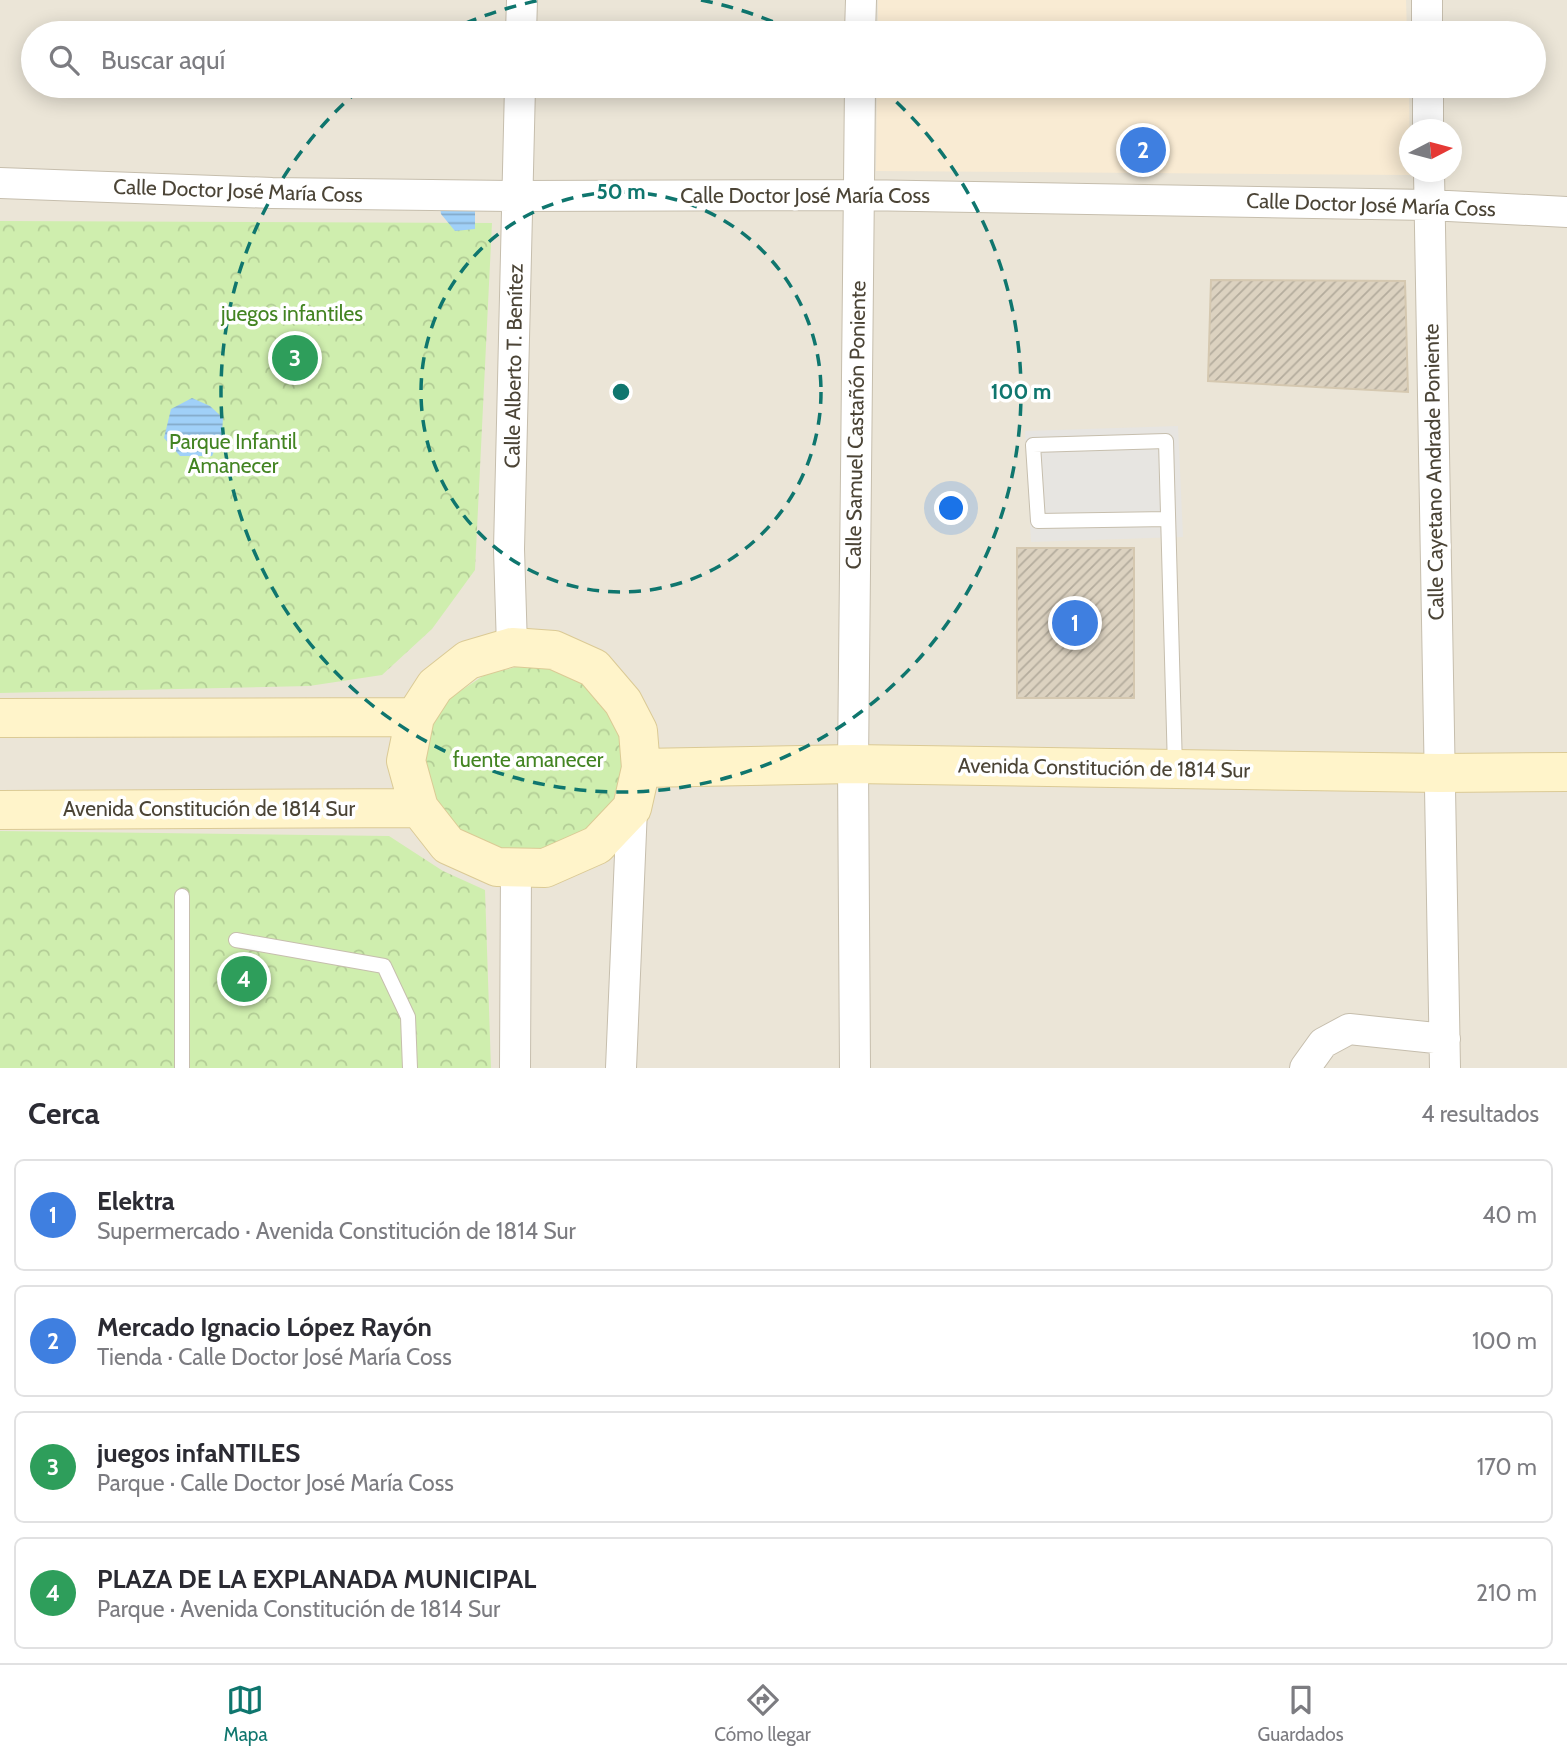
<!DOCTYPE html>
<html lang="es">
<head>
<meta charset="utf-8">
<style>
	:root { --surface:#fff; --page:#f7f7f7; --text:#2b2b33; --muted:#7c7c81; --line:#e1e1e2; --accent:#0f766e }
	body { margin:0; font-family:Cabin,sans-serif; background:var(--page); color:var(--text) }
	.compass { position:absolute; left:1399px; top:119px; width:63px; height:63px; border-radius:50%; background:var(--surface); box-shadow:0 4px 18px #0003; rotate:84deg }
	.you { position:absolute; left:952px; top:509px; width:24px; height:24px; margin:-18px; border:5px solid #fff; border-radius:50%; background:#1a73e8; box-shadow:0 0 0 10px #1a73e833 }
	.badge { display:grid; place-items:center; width:46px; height:46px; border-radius:50%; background:var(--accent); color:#fff; font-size:23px; font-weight:700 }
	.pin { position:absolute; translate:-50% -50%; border:4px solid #fff; box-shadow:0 2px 7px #0006 }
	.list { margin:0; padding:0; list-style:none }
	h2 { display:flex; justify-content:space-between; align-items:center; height:91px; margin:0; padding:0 28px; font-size:30px }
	h2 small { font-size:23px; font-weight:400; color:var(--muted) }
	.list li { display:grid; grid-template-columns:46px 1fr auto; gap:21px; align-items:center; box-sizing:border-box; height:112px; margin:0 14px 14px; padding:0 14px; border:2px solid var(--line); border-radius:10px }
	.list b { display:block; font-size:26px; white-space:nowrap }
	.list p { margin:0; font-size:23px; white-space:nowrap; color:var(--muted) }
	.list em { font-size:23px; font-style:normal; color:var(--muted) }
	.icon { flex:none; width:38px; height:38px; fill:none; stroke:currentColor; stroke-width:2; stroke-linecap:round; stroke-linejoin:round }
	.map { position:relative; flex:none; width:1567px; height:1068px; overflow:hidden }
	.search { position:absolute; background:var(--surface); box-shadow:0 4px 18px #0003; left:21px; right:21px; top:21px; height:77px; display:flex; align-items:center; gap:18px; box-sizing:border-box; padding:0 24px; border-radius:38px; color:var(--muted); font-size:26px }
	.sheet { height:595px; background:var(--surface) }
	nav { display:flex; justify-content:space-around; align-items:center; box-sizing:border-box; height:98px; border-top:2px solid var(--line); background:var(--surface); font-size:19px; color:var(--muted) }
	nav a { display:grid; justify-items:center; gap:4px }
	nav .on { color:var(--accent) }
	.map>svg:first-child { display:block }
</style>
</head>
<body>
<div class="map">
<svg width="1567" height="1068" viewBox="0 0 1567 1068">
	<defs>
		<pattern id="park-crowns" width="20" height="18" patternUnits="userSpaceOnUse" patternTransform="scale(1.75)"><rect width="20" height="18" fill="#cfeeae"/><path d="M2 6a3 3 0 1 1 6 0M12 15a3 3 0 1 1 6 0" fill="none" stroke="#b3cd96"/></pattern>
		<pattern id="water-rules" width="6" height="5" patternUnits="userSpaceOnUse" patternTransform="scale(1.75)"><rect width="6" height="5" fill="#a0d0f8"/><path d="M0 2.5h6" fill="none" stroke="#84aaca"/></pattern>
		<pattern id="building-hatch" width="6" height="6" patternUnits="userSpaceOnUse" patternTransform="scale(1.75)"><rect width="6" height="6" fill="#dcd2c0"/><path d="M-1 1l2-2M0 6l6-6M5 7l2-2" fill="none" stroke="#b4ac9d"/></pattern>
	</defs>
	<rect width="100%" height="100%" fill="#f6f3e9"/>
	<path fill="#ebe5d7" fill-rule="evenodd" d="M0,0H1567V1068H0ZM33,33H1534V86H33ZM1410,130H1452V172H1410Z"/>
	<path fill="#f9ebd3" d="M878,0H1406L1407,33H878Z
		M877,86H1409L1410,172L1412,175L876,171Z"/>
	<path fill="url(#park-crowns)" d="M0,221L492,223L475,570L432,629L382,675L309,686L0,693Z
		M549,660L584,674L627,734L620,804L588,839L516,854L456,829L428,793L420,756L430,720L450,698L486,674Z
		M0,831L389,836L443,871L485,890L491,1068H0Z"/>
	<path fill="#e7e5e1" d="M1178,426L1183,537L1031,542L1025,431Z"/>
	<path fill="url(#water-rules)" d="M475,206V229L455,231L441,214L440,207Z
		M192,398L210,406L223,418L222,434L212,456H180L164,438L171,409Z"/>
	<path fill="url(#building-hatch)" stroke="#d5c8b0" stroke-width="2" d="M1211,280L1405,281L1408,392L1208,381Z
		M1017,548H1134V698H1017Z"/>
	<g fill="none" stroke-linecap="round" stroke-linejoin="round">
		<g stroke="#c6bead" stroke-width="16">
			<path id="lane" d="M1168,519L1038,521L1033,445L1166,441L1175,768
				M236,940L384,966L408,1017L410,1068
				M182,1068V896"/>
		</g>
		<g stroke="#c6bead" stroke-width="32">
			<path id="street" d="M1427,0V33
				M521,33L522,0
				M860,33L861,0
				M1428,86V130
				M1429,172L1445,1068
				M0,183L272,193L518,196L858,195L1429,205L1567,212
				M512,647L509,549L520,86
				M515,1068L516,868
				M621,1068L632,808
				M855,1068L853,764L860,86
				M1305,1068L1323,1043L1349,1029L1445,1039"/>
		</g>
		<g stroke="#dbca95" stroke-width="40">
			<path id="secondary" d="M512,647L554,650L594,668L623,702L638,731L641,768L632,808L597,845L545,868L497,867L448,845L419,808L406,761L415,717L435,686L468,660Z
				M0,718L415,717
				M641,768L853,764L1440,773L1567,772
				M0,810L419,808"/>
		</g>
		<use href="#lane" stroke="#fff" stroke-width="14"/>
		<use href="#street" stroke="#fff" stroke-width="30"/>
		<use href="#secondary" stroke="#fff4ca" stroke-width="38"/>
	</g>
	<g fill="none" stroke="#0f766e" stroke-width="3.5" stroke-dasharray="12 9">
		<circle cx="621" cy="392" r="200"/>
		<path d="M446 32A400 400 0 0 1 541 0M701 0A400 400 0 0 1 796 32M881 88A400 400 0 1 1 361 88"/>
	</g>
	<g text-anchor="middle" stroke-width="7" stroke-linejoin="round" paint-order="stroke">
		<g font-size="21" fill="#4b4436" stroke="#fff">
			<text transform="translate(238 191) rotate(2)" y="7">Calle Doctor José María Coss</text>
			<text x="805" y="203">Calle Doctor José María Coss</text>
			<text transform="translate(1371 205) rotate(2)" y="7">Calle Doctor José María Coss</text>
			<text transform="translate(514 366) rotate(-89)" y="7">Calle Alberto T. Benítez</text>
			<text transform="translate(856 425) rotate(-89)" y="7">Calle Samuel Castañón Poniente</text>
			<text transform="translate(1434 472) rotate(-91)" y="7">Calle Cayetano Andrade Poniente</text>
			<text transform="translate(1104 768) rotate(1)" y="7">Avenida Constitución de 1814 Sur</text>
			<text x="209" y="816">Avenida Constitución de 1814 Sur</text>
		</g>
		<g font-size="21" fill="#438422" stroke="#fff">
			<text x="292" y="321">juegos infantiles</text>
			<text x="233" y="449">Parque Infantil<tspan x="233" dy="24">Amanecer</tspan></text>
			<text x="528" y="767">fuente amanecer</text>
		</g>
	</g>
	<circle cx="621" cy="392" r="10" fill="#0f766e" stroke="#fff" stroke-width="3.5"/>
	<g font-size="21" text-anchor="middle" font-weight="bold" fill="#0f766e" stroke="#fff" stroke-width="7" stroke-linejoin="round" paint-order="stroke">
		<text x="621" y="199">50 m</text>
		<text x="1021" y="399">100 m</text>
	</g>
</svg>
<svg class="compass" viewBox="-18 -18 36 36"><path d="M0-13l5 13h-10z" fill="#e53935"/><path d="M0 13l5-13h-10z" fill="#7c7c81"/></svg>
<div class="you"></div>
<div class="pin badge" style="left:1075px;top:623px;background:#3f7fe0">1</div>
<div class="pin badge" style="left:1143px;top:150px;background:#3f7fe0">2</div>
<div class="pin badge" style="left:295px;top:358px;background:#2e9e5b">3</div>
<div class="pin badge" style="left:244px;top:979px;background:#2e9e5b">4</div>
<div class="search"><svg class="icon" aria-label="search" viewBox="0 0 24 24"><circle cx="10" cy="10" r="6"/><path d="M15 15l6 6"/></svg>Buscar aquí</div>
</div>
<section class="sheet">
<h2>Cerca<small>4 resultados</small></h2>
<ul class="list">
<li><span class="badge" style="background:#3f7fe0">1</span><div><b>Elektra</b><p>Supermercado · Avenida Constitución de 1814 Sur</p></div><em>40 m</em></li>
<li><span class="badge" style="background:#3f7fe0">2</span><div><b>Mercado Ignacio López Rayón</b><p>Tienda · Calle Doctor José María Coss</p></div><em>100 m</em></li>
<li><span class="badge" style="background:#2e9e5b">3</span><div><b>juegos infaNTILES</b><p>Parque · Calle Doctor José María Coss</p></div><em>170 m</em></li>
<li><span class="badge" style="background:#2e9e5b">4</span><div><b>PLAZA DE LA EXPLANADA MUNICIPAL</b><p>Parque · Avenida Constitución de 1814 Sur</p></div><em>210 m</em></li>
</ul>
</section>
<nav>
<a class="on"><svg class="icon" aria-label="map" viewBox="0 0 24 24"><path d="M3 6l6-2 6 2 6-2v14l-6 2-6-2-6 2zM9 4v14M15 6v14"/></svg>Mapa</a>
<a><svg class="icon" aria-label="directions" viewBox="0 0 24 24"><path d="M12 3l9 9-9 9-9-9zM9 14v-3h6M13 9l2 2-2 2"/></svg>Cómo llegar</a>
<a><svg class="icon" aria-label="saved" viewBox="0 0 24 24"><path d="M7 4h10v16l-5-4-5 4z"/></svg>Guardados</a>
</nav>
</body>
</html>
